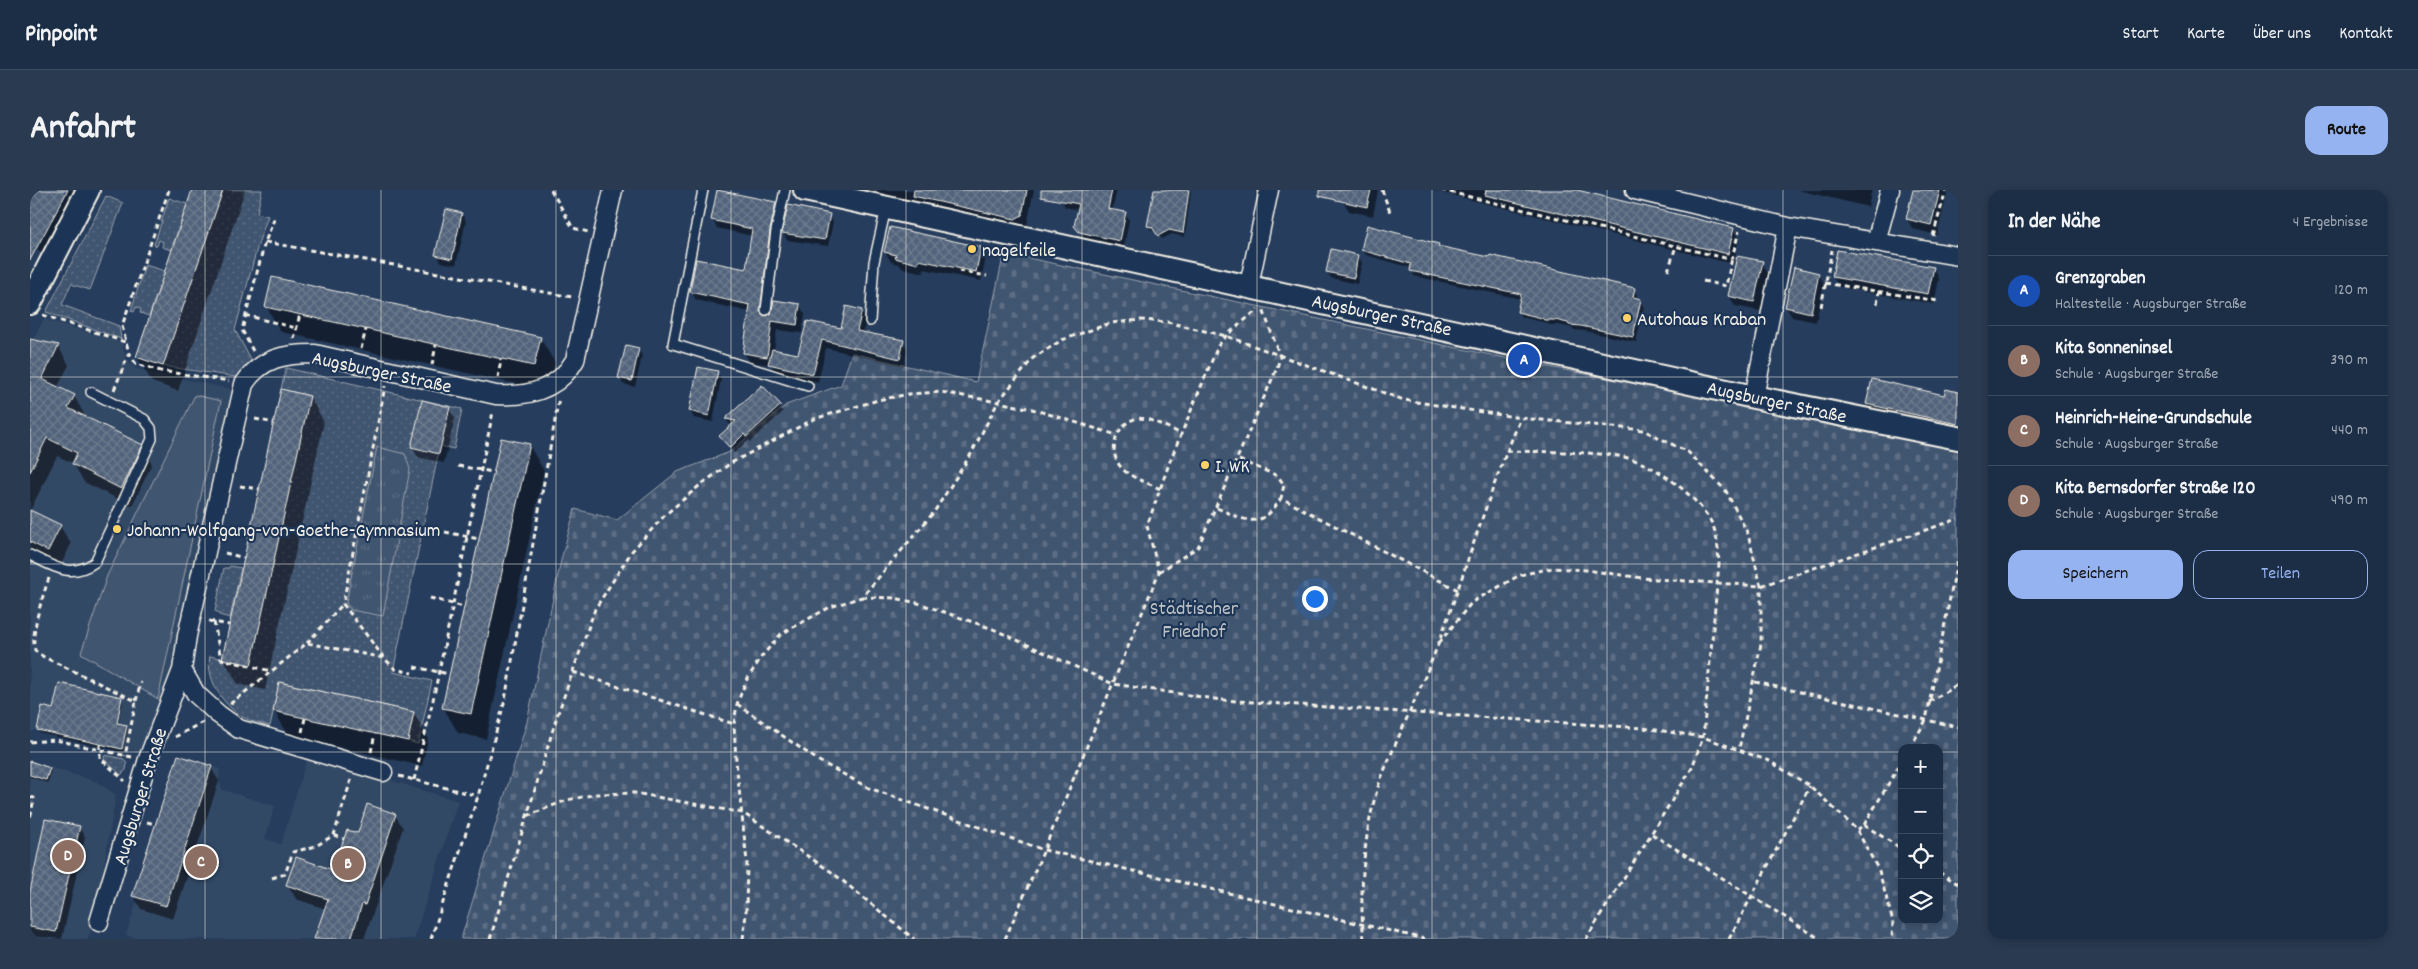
<!DOCTYPE html>
<html lang="de">
<head>
<meta charset="utf-8">
<style>
	:root { --surface:#1c2e46; --page:#293a51; --text:#f1f3f6; --muted:#a0a8b3; --line:#3a4a5f; --accent:#95b2f1 }
	body { margin:0; font-family:Dekko,sans-serif; background:var(--page); color:var(--text) }
	.controls { position:absolute; right:15px; bottom:15px; display:grid; overflow:hidden; border-radius:10px; box-shadow:0 2px 8px #0003 }
	.controls button { width:45px; height:45px; display:grid; place-items:center; padding:0; border:0; border-bottom:1px solid var(--line); background:var(--surface); color:var(--text); font:25px sans-serif }
	.you { position:absolute; left:1284px; top:408px; width:18px; height:18px; margin:-12px; border:4px solid #fff; border-radius:50%; background:#1a73e8; box-shadow:0 0 0 8px #1a73e833 }
	.badge { display:grid; place-items:center; width:32px; height:32px; border-radius:50%; background:var(--accent); color:#fff; font-size:16px; font-weight:700 }
	.pin { position:absolute; translate:-50% -50%; border:2px solid #fff; box-shadow:0 1px 5px #0006 }
	.list { margin:0; padding:0; list-style:none }
	h2 { display:flex; justify-content:space-between; align-items:center; height:65px; margin:0; padding:0 20px; font-size:21px }
	h2 small { font-size:16px; font-weight:400; color:var(--muted) }
	.list li { display:grid; grid-template-columns:32px 1fr auto; gap:15px; align-items:center; box-sizing:border-box; height:70px; padding:0 20px; border-top:1px solid var(--line) }
	.list b { display:block; font-size:19px; white-space:nowrap }
	.list p { margin:0; font-size:16px; white-space:nowrap; color:var(--muted) }
	.list em { font-size:16px; font-style:normal; color:var(--muted) }
	.actions { display:flex; gap:10px; padding:15px 20px }
	.actions a { flex:1; padding:11px 0; border:1px solid var(--accent); border-radius:15px; text-align:center; font-size:18px; color:var(--accent) }
	.actions .main { background:var(--accent); color:#111 }
	.icon { flex:none; width:28px; height:28px; fill:none; stroke:currentColor; stroke-width:2; stroke-linecap:round; stroke-linejoin:round }
	.map { position:relative; flex:none; width:1928px; height:749px; overflow:hidden; border-radius:15px }
	header { display:flex; align-items:center; gap:30px; box-sizing:border-box; height:70px; padding:0 25px; background:var(--surface); border-bottom:1px solid var(--line) }
	header strong { font-size:24px }
	nav { display:flex; gap:28px; margin-inline-start:auto; font-size:18px }
	.intro { display:flex; align-items:center; justify-content:space-between; box-sizing:border-box; height:120px; padding:0 30px }
	h1 { margin:0; font-size:35px }
	.button { padding:12px 22px; border-radius:15px; background:var(--accent); color:#111; font-size:18px; font-weight:700 }
	main { display:flex; gap:30px; padding:0 30px }
	aside { flex:1; background:var(--surface); border-radius:15px; box-shadow:0 2px 8px #0003 }
	.map>svg:first-child { display:block }
</style>
</head>
<body>
<header>
<strong>Pinpoint</strong>
<nav><a>Start</a><a>Karte</a><a>Über uns</a><a>Kontakt</a></nav>
</header>
<div class="intro"><h1>Anfahrt</h1><a class="button">Route</a></div>
<main>
<div class="map">
<svg width="1928" height="749" viewBox="0 0 1928 749">
	<defs>
		<pattern id="grass-dots" width="8" height="8" patternUnits="userSpaceOnUse" patternTransform="scale(1.25)"><rect width="8" height="8" fill="#40546f"/><path d="M2 2h.1M6 6h.1" fill="none" stroke="#5c6d84" stroke-width="1.8" stroke-linecap="round"/></pattern>
		<pattern id="cemetery-stones" width="16" height="16" patternUnits="userSpaceOnUse" patternTransform="scale(1.25)"><rect width="16" height="16" fill="#40546f"/><path d="M2 7V4a2 2 0 0 1 4 0v3zM10 15v-3a2 2 0 0 1 4 0v3z" fill="#5c6d84"/></pattern>
		<pattern id="park-tufts" width="24" height="20" patternUnits="userSpaceOnUse" patternTransform="scale(1.25)"><rect width="24" height="20" fill="#40546f"/><path d="M3 7l-1-3M5 7V3M7 7l1-3M15 17l-1-3M17 17v-4M19 17l1-3" fill="none" stroke="#5c6d84"/></pattern>
		<pattern id="building-cross-hatch" width="8" height="8" patternUnits="userSpaceOnUse" patternTransform="scale(1.25)"><rect width="8" height="8" fill="#52647b"/><path d="M0 0l8 8M0 8l8-8" fill="none" stroke="#6c7b8e"/></pattern>
	</defs>
	<rect width="100%" height="100%" fill="#263d5d"/>
	<filter id="ink" filterUnits="userSpaceOnUse"><feTurbulence type="fractalNoise" baseFrequency=".02" numOctaves="2"/><feDisplacementMap in="SourceGraphic" scale="10" xChannelSelector="R" yChannelSelector="G"/><feConvolveMatrix kernelMatrix="1 2 1 2 8 2 1 2 1" color-interpolation-filters="sRGB"/></filter>
	<g filter="url(#ink)">
		<path fill="#334966" d="M14,129L92,153L96,169L106,179L205,200L144,477L111,563L92,559L97,535L87,533L92,507L29,493L23,519L12,516L7,540L0,542V155Z
			M148,565L190,579L189,592L193,600L245,616L235,649L251,654L278,565L428,611L384,749H108L96,745L108,708L102,705Z
			M0,571L67,592L86,605L65,726L58,749H0Z"/>
		<path fill="url(#grass-dots)" stroke="#9aa2ac" d="M193,0H232L227,23L238,26L229,51L205,140L221,170L206,187L133,176Z
			M76,6L93,13L60,100L41,94L32,115L89,136L91,149L16,122Z
			M139,8L157,14L141,60L132,57L133,52L129,50L127,56L124,55Z
			M115,75L135,81L119,126L110,123L111,119L106,117L104,122L101,121Z
			M256,178L432,219L424,259L410,256L363,482L402,491L388,554L378,551L384,522L250,492L240,536C234,534 227,533 221,531C197,522 175,491 180,466L221,475L280,206L251,199Z
			M200,376L211,378L200,428L189,425V423L185,421L194,378H199Z
			M75,565L94,569L97,574L96,580L91,585L74,569Z"/>
		<path fill="url(#cemetery-stones)" stroke="#9aa2ac" fill-rule="evenodd" d="M974,63L1499,173L1928,257V749H431L497,532L532,366L545,319L587,330L647,282L700,262L756,215L811,195L822,163L946,192ZM1872,558H1909V730H1872Z"/>
		<path fill="url(#park-tufts)" stroke="#9aa2ac" d="M347,257L375,264L380,279L353,426L321,420L316,413Z"/>
		<path fill="#40546f" stroke="#9aa2ac" d="M165,205L191,211L128,509L51,463L77,386Z"/>
		<path fill="#0007" d="M2,0H50L16,65L0,56V4Z
			M163,0H215L148,201L122,192L107,167Z
			M816,0H1004L997,35L991,38Z
			M1034,0H1087L1082,21L1096,24L1099,30L1094,57L1054,49L1046,35L1049,20L1035,17L1032,10Z
			M1125,0H1161L1155,47L1142,44L1132,49L1126,41L1121,40L1118,36Z
			M1315,0H1348L1343,26L1319,21L1313,11Z
			M1401,0H1542L1703,39L1709,49L1703,74Z
			M1768,0H1842L1838,17Z
			M1884,0H1918L1907,45L1883,39L1877,29Z
			M745,13L750,22L744,50L735,127L769,115L775,124L772,143L747,140L744,160L768,166L778,132L812,139L831,121L836,129L833,143L873,151L877,159L874,176L796,158L788,192L744,182L741,175L720,172L714,163L720,122L666,110L661,101L717,81L722,46L687,38L682,29Z
			M432,24L436,31L426,75L411,72L407,65Z
			M799,25L803,32L798,56L757,50L753,43Z
			M1408,55L1410,58L1604,99L1607,105L1606,109L1611,110L1614,116L1606,152L1555,141L1544,140L1542,138L1529,135H1519L1517,133L1491,127L1488,122L1491,109L1384,86L1382,78L1336,65L1332,60Z
			M950,58L956,68L951,91L894,79V83L872,78L869,74L861,72L855,62Z
			M1328,66L1332,73L1327,94L1301,88L1297,82Z
			M1732,73L1738,83L1730,121L1705,116L1699,106Z
			M1904,78L1909,89L1904,114L1809,97L1803,87Z
			M1788,84L1794,94L1786,132L1762,127L1756,117Z
			M236,116L510,148L525,173L518,201L251,142Z
			M28,156L39,175L27,198L44,206L54,224L53,227L112,255L122,274L102,316L54,292L43,273L27,266L0,321L30,336L41,354L29,379L0,366V158Z
			M608,159L612,166L605,197L593,194L590,188Z
			M687,182L691,189L683,232L664,228L660,221Z
			M732,196L753,222L720,252L719,250L704,263L691,247L704,235L699,234L696,229Z
			M1928,203V242L1843,224L1837,214Z
			M280,207L294,232L235,500L208,494L193,469Z
			M419,218L425,228L414,273L388,267L382,257Z
			M499,255L514,281L456,549L428,543L413,517Z
			M91,509L93,512L88,534L96,536L98,539L93,562L10,543L8,540L24,520Z
			M244,521L384,523L398,549L392,576L259,546Z
			M0,573L19,579L21,582L18,593L0,587Z
			M181,578L189,591L143,729L111,719L103,705Z
			M365,625L373,638L334,749H286L296,719L266,709L258,695L304,681L328,645Z
			M49,637L55,647L32,749L0,746V709Z"/>
		<path fill="url(#building-cross-hatch)" stroke="#f4f1e8" d="M0,0H38L0,70Z
			M162,0H193L133,176L106,167Z
			M687,0L746,12L740,40L730,122L735,126L741,124L744,110L770,114L767,135L742,131L737,167L713,163L720,115L660,102L666,69L716,79L722,39L681,30Z
			M884,0H997L992,25L985,29L883,6Z
			M1011,0H1082L1078,19L1096,22L1090,51L1049,42L1044,36L1049,14L1011,7Z
			M1124,0H1159L1153,43L1139,40L1128,46L1122,37L1117,36Z
			M1289,0H1341L1337,17L1289,6Z
			M1456,0H1547L1704,38L1698,64L1455,5Z
			M1883,0H1910L1901,35L1876,29Z
			M758,15L800,24L795,50L752,43Z
			M416,19L432,23L422,69L405,65Z
			M1337,35L1409,54L1408,56L1459,67L1460,65L1605,98L1603,107L1611,109L1603,147L1551,136L1539,135L1538,133L1525,130H1514L1512,128L1487,122L1491,104L1380,81L1381,74L1331,60Z
			M860,37L951,57L946,82L889,70L888,74L865,68L866,65L854,62Z
			M1301,59L1328,65L1324,88L1296,82Z
			M1807,60L1904,77L1898,104L1802,87Z
			M1707,66L1733,71L1724,112L1698,106Z
			M1764,77L1789,83L1781,123L1755,117Z
			M242,87L511,147L504,176L235,117Z
			M816,116L832,120L827,141L874,150L870,169L792,150L783,184L738,174L742,159L768,164L777,131L811,138Z
			M0,149L29,155L12,189L45,205L38,218L113,255L91,299L42,274L47,263L17,248L0,282Z
			M596,155L609,158L602,191L588,188Z
			M668,177L688,181L679,226L659,221Z
			M1842,189L1914,205L1916,199L1928,202V234L1836,214Z
			M732,195L751,215L716,247L714,244L700,258L689,246L706,231L695,229Z
			M251,199L280,206L221,475L192,469Z
			M392,210L420,217L409,264L381,257Z
			M471,248L500,254L441,524L412,518Z
			M0,320L31,335L18,361L0,352Z
			M249,492L384,522L378,551L243,521Z
			M29,493L92,507L87,533L97,535L92,559L7,540L12,516L23,519Z
			M148,565L182,576L136,716L102,706Z
			M0,571L20,578L16,590L0,585Z
			M337,614L366,624L335,715L332,714L321,749H284L298,709L256,695L266,667L303,680L317,640L328,643Z
			M15,629L50,636L26,742L0,737V702Z"/>
		<g fill="none" stroke-linecap="round" stroke-linejoin="round">
			<g stroke="#f4f1e8" stroke-width="12">
				<path id="service" d="M673,0L643,154L778,196
					M736,120L746,41L755,0
					M840,131L844,72L856,18
					M0,365C24,377 41,389 65,372L122,249L121,238L114,229L61,202"/>
			</g>
			<g stroke="#f4f1e8" stroke-width="21">
				<path id="minor" d="M1605,0L1758,37L1928,66
					M1846,52L1860,0
					M1219,95L1239,0
					M1724,207L1758,37
					M353,582L209,539L188,524L166,504L152,480L157,446L214,194C232,167 255,164 285,164L466,205C499,207 528,200 545,170L583,0
					M69,732L118,569L152,480"/>
			</g>
			<g stroke="#f4f1e8" stroke-width="26">
				<path id="tertiary" d="M775,0L1724,207L1928,248
					M0,113L58,0"/>
			</g>
			<path stroke="#f4f1e8" stroke-width="3" stroke-dasharray="5 4" stroke-linecap="butt" d="M139,0L92,136L99,163L106,174L131,181L199,191
				M521,0L543,38L558,42
				M1352,0L1360,22
				M1411,0L1695,68H1702L1709,41
				M1903,46L1916,0
				M235,52L542,107
				M929,81L957,86
				M1638,81L1646,56
				M1673,91L1696,96L1702,68
				M1795,93L1908,111
				M1847,114L1849,101
				M1791,117L1802,60
				M13,125L95,152
				M215,125L266,138
				M264,149L270,124
				M331,159L336,139
				M223,161L212,140L235,52L245,27
				M402,175L406,155
				M468,188L471,169
				M84,200L99,163
				M225,229L244,233
				M1477,261C1513,262 1551,261 1588,266C1620,270 1663,302 1680,330C1688,343 1688,360 1689,374L1673,547L1662,578L1556,749
				M1209,270L1248,286L1254,295L1251,308
				M428,276L463,282
				M210,296L229,299
				M1130,299C1117,292 1096,287 1088,273C1077,255 1092,223 1116,229C1128,232 1140,239 1152,244
				M1187,318C1217,331 1231,341 1251,308L1428,400
				M415,342L449,349
				M195,363L214,368
				M1129,382L1168,357L1247,178L1250,167L1233,119
				M19,388C13,405 0,444 5,460C7,463 11,465 14,467L106,511L95,566
				M832,407L864,408L888,413L963,439L1083,494L1192,510L1613,538L1673,547L1739,571L1780,596L1827,640L1849,681L1863,732L1862,749
				M400,408L434,417
				M179,431L199,435
				M184,432L191,469L241,481
				M277,453L313,414
				M1409,453L1442,412L1490,385L1522,378L1556,380L1612,388L1731,396L1928,329
				M354,468L313,414L355,196
				M384,477L419,484
				M543,482L704,534
				M1725,492L1928,537
				M106,511L111,492
				M1899,512L1928,494
				M200,514L277,453L354,468L365,479L382,483
				M707,514L789,571L839,598L1014,660L1395,749
				M272,542L275,528
				M145,547L173,532
				M0,552L26,550L102,567
				M70,554V568L95,591
				M1880,558L1896,530L1928,367
				M341,562L345,544
				M369,586L448,606
				M384,590L403,510L463,222
				M0,607L4,608L0,629
				M497,626L537,610L567,604L605,603L713,623L803,683L884,749
				M117,632L125,634
				M1834,635L1872,659
				M1827,640L1834,635L1872,571
				M1622,644L1790,749
				M304,645L314,649
				M1909,682L1928,694
				M242,688L255,684L263,662L286,656L304,645L321,590
				M401,749L448,606L475,510L529,208
				M460,749L527,526L565,419L602,361L635,325L669,296L701,273L784,229L848,210L879,204L911,202L968,212L1002,219L1087,245
				M713,749L716,724L717,672L706,571L704,534L707,514L716,491L732,466L751,444L800,417L832,407L904,322L941,264L968,212L1003,168L1032,150L1081,133L1111,130L1137,132L1196,146L1374,210L1491,228L1613,240L1658,262L1696,301L1718,344L1731,396V454L1709,559
				M975,749L1014,660L1129,382L1117,336L1140,271L1188,156L1196,146L1228,119
				M1334,749C1328,702 1335,625 1354,581C1372,538 1392,496 1409,452C1437,377 1459,300 1491,228
				M1699,749L1780,596"/>
			<use href="#service" stroke="#1d3557" stroke-width="9"/>
			<use href="#minor" stroke="#1d3557" stroke-width="18"/>
			<use href="#tertiary" stroke="#1d3557" stroke-width="22"/>
		</g>
	</g>
	<path fill="none" stroke="#f4f1e8" stroke-width="1" stroke-opacity="0.55" d="M175,0V749M351,0V749M526,0V749M701,0V749M876,0V749M1052,0V749M1227,0V749M1402,0V749M1577,0V749M1753,0V749M0,187H1928M0,374H1928M0,562H1872M1909,562H1928"/>
	<g fill="#ffd166" stroke="#1d3557" stroke-width="2">
		<circle cx="942" cy="59" r="5"/>
		<circle cx="1597" cy="128" r="5"/>
		<circle cx="1175" cy="275" r="5"/>
		<circle cx="87" cy="339" r="5"/>
	</g>
	<g text-anchor="middle" stroke-width="4.5" stroke-linejoin="round" paint-order="stroke">
		<g font-size="20" fill="#f4f1e8" stroke="#1d3557" text-anchor="start">
			<text x="952" y="66">nagelfeile</text>
			<text x="1607" y="135">Autohaus Kraban</text>
			<text x="1185" y="282">I. WK</text>
			<text x="97" y="346">Johann-Wolfgang-von-Goethe-Gymnasium</text>
		</g>
		<g font-size="20" fill="#f4f1e8" stroke="#1d3557">
			<text transform="translate(1352 124) rotate(12)" y="7">Augsburger Straße</text>
			<text transform="translate(352 181) rotate(12)" y="7">Augsburger Straße</text>
			<text transform="translate(1747 211) rotate(12)" y="7">Augsburger Straße</text>
			<text transform="translate(109 606) rotate(-73)" y="7">Augsburger Straße</text>
		</g>
		<g font-size="20" fill="#bec2c4" stroke="#1d3557">
			<text x="1164" y="424">Städtischer<tspan x="1164" dy="23">Friedhof</tspan></text>
		</g>
	</g>
</svg>
<div class="controls">
<button>+</button>
<button>−</button>
<button><svg class="icon" aria-label="locate" viewBox="0 0 24 24"><circle cx="12" cy="12" r="6"/><path d="M12 2v4M12 18v4M2 12h4M18 12h4"/></svg></button>
<button><svg class="icon" aria-label="layers" viewBox="0 0 24 24"><path d="M12 4l9 5-9 5-9-5zM3 14l9 5 9-5"/></svg></button>
</div>
<div class="you"></div>
<div class="pin badge" style="left:1494px;top:170px;background:#1a4fb4">A</div>
<div class="pin badge" style="left:318px;top:674px;background:#8d6e63">B</div>
<div class="pin badge" style="left:171px;top:672px;background:#8d6e63">C</div>
<div class="pin badge" style="left:38px;top:666px;background:#8d6e63">D</div>
</div>
<aside>
<h2>In der Nähe<small>4 Ergebnisse</small></h2>
<ul class="list">
<li><span class="badge" style="background:#1a4fb4">A</span><div><b>Grenzgraben</b><p>Haltestelle · Augsburger Straße</p></div><em>120 m</em></li>
<li><span class="badge" style="background:#8d6e63">B</span><div><b>Kita Sonneninsel</b><p>Schule · Augsburger Straße</p></div><em>390 m</em></li>
<li><span class="badge" style="background:#8d6e63">C</span><div><b>Heinrich-Heine-Grundschule</b><p>Schule · Augsburger Straße</p></div><em>440 m</em></li>
<li><span class="badge" style="background:#8d6e63">D</span><div><b>Kita Bernsdorfer Straße 120</b><p>Schule · Augsburger Straße</p></div><em>490 m</em></li>
</ul>
<div class="actions"><a class="main">Speichern</a><a>Teilen</a></div>
</aside>
</main>
</body>
</html>
